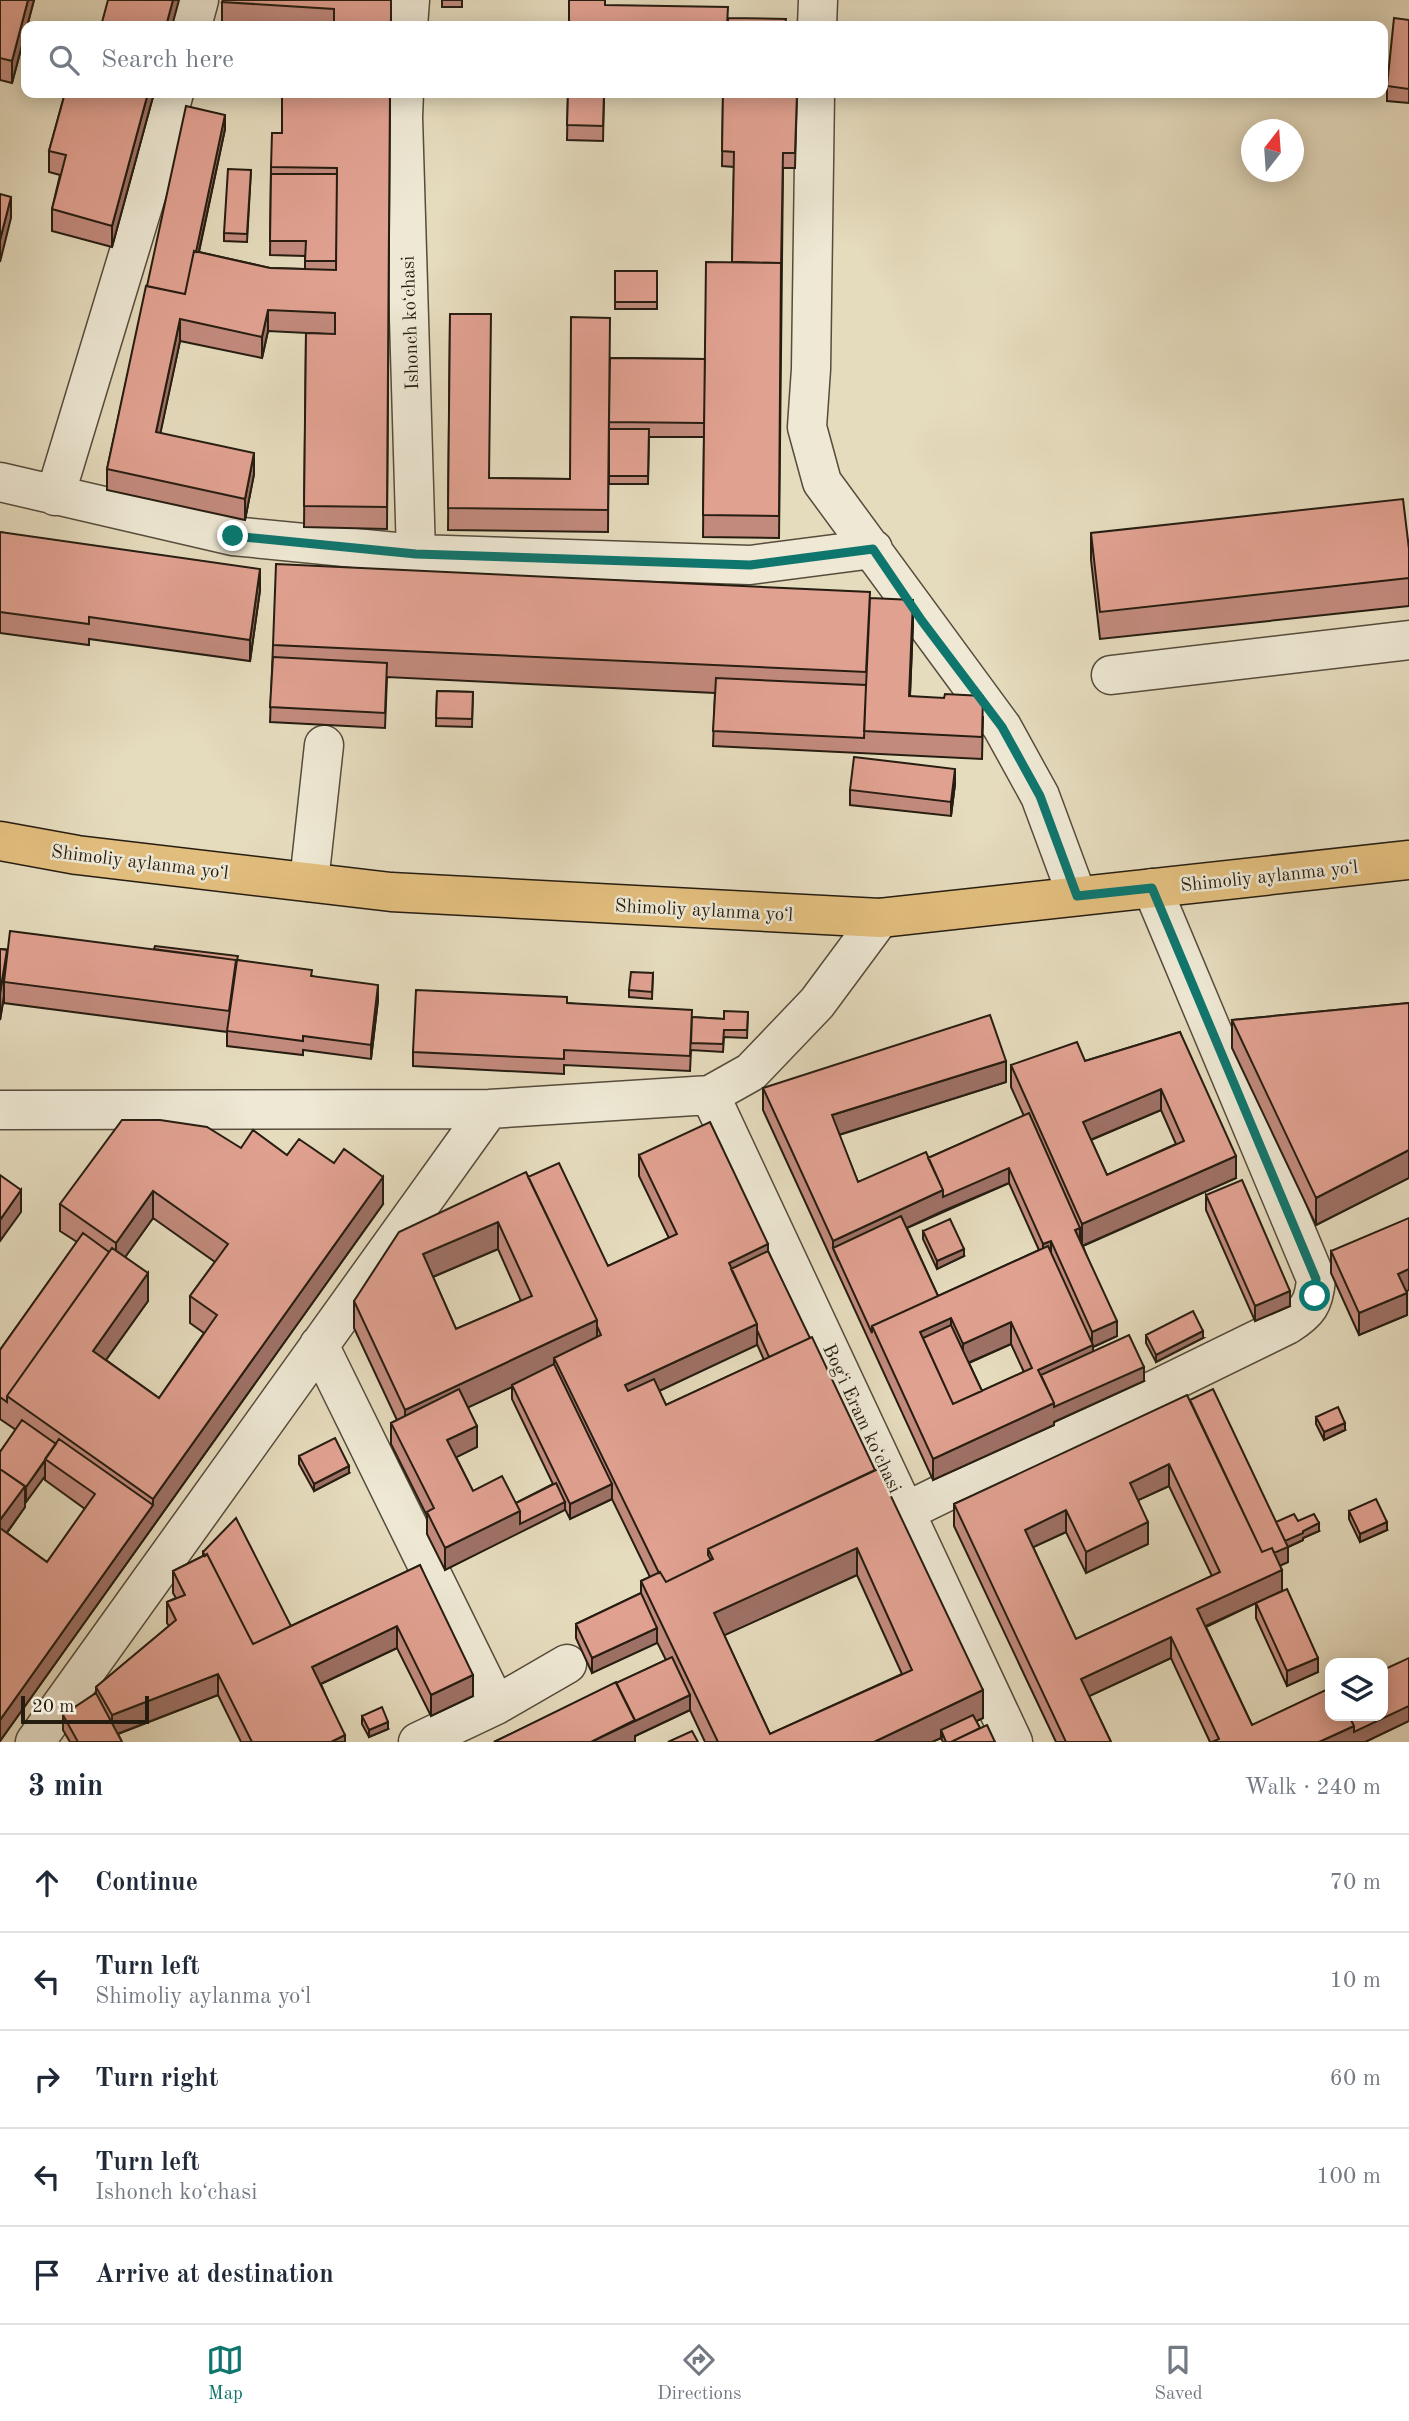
<!DOCTYPE html>
<html lang="en">
<head>
<meta charset="utf-8">
<style>
	:root { --surface:#fff; --page:#f2f2f3; --text:#1f2937; --muted:#747a83; --line:#e0e1e3; --accent:#0f766e }
	body { margin:0; font-family:"Old Standard TT",serif; background:var(--page); color:var(--text) }
	.controls { position:absolute; right:21px; bottom:21px; display:grid; overflow:hidden; border-radius:14px; box-shadow:0 4px 18px #0003 }
	.controls button { width:63px; height:63px; display:grid; place-items:center; padding:0; border:0; border-bottom:2px solid var(--line); background:var(--surface); color:var(--text); font:35px sans-serif }
	.compass { position:absolute; left:1241px; top:119px; width:63px; height:63px; border-radius:50%; background:var(--surface); box-shadow:0 4px 18px #0003; rotate:17deg }
	.scale { position:absolute; left:21px; bottom:18px; width:128px; box-sizing:border-box; padding-left:7px; border:4px solid #261d11; border-top:0; font-size:19px; line-height:24px; white-space:nowrap; color:#261d11; -webkit-text-stroke:5px #eee8d4; paint-order:stroke }
	.stop { position:absolute; width:21px; height:21px; margin:-16px; border:5px solid #0f766e; border-radius:50%; background:#fff }
	.stop.end { background:#0f766e; border-color:#fff; box-shadow:0 2px 7px #0008 }
	.list { margin:0; padding:0; list-style:none }
	h2 { display:flex; justify-content:space-between; align-items:center; height:91px; margin:0; padding:0 28px; font-size:30px }
	h2 small { font-size:23px; font-weight:400; color:var(--muted) }
	.list li { display:grid; grid-template-columns:46px 1fr auto; gap:21px; align-items:center; box-sizing:border-box; height:98px; padding:0 28px; border-top:2px solid var(--line) }
	.list b { display:block; font-size:26px; white-space:nowrap }
	.list p { margin:0; font-size:23px; white-space:nowrap; color:var(--muted) }
	.list em { font-size:23px; font-style:normal; color:var(--muted) }
	.icon { flex:none; width:38px; height:38px; fill:none; stroke:currentColor; stroke-width:2; stroke-linecap:round; stroke-linejoin:round }
	.map { position:relative; flex:none; width:1409px; height:1742px; overflow:hidden }
	.search { position:absolute; background:var(--surface); box-shadow:0 4px 18px #0003; left:21px; right:21px; top:21px; height:77px; display:flex; align-items:center; gap:18px; box-sizing:border-box; padding:0 24px; border-radius:14px; color:var(--muted); font-size:26px }
	.sheet { height:581px; background:var(--surface) }
	nav { display:flex; justify-content:space-around; align-items:center; box-sizing:border-box; height:98px; border-top:2px solid var(--line); background:var(--surface); font-size:19px; color:var(--muted) }
	nav a { display:grid; justify-items:center; gap:4px }
	nav .on { color:var(--accent) }
	.map>svg:first-child { display:block }
</style>
</head>
<body>
<div class="map">
<svg width="1409" height="1742" viewBox="0 0 1409 1742">
	<rect width="100%" height="100%" fill="#e5dbbd"/>
	<filter id="stains"><feTurbulence type="fractalNoise" baseFrequency=".00286" numOctaves="4"/><feColorMatrix values="0 0 0 0 .2 0 0 0 0 .09 0 0 0 0 .02 0 0 0 .5 -.17"/></filter>
	<radialGradient id="worn" r=".72"><stop offset=".6" stop-color="#630" stop-opacity="0"/><stop offset="1" stop-color="#630" stop-opacity=".3"/></radialGradient>
	<g fill="none" stroke-linecap="round" stroke-linejoin="round">
		<g stroke="#564c3c" stroke-width="41">
			<path id="minor" d="M192,26L199,0
				M408,26L410,0
				M817,26L818,0
				M404,93L403,117L416,554
				M815,93L811,369L807,427L822,482L1002,727L1040,796L1077,896
				M0,482L233,536L416,554L750,565L873,549
				M55,496L152,176L174,93
				M1111,675L1409,640
				M309,882L324,745
				M710,1095L1013,1742
				M0,1110L489,1109L710,1095L751,1072L817,1003L880,918
				M319,1345L496,1705L418,1742
				M907,1511L1287,1325C1308,1312 1314,1304 1316,1279L1152,888
				M496,1705L567,1664
				M35,1742L489,1109"/>
		</g>
		<g stroke="#261d11" stroke-width="41">
			<path id="major" d="M0,841L77,855L391,892L880,918L1409,860"/>
		</g>
		<use href="#minor" stroke="#eee8d4" stroke-width="38"/>
		<use href="#major" stroke="#e2be7e" stroke-width="38"/>
	</g>
	<path fill="#c28a7d" stroke="#261d11" stroke-width="2" fill-rule="evenodd" d="M0,0H34L12,83L0,80Z
		M391,0V26H267L222,24V2Z
		M442,0H462V7H442Z
		M1409,20V103L1387,101V86Z
		M65,93H154L112,247L52,231V209L60,175L49,172V151Z
		M390,93L387,529L304,527L306,333L327,334L268,331L262,358L180,341L160,433L254,474L245,520L107,490V469L147,286L225,129L199,252L270,268L305,269V256L270,255L271,167L282,133L333,97Z
		M568,93H604L603,141L567,140Z
		M723,93H797L795,168H783L779,538L703,537L704,437H649L648,484H609V401L608,532L448,530L450,314L489,478L570,479L610,358L705,359L732,262L734,167L722,166Z
		M251,170L247,242L224,241V233Z
		M615,271H657V309H615Z
		M0,532L260,590L250,661L89,639V645L0,633Z
		M1091,533L1409,549V606L1100,639L1091,560Z
		M870,598L913,622L910,696L983,717L982,759L713,746L715,693L387,677L385,728L270,722L273,645Z
		M437,691L473,692L472,727L436,726Z
		M955,784L951,816L850,805V790Z
		M0,949L238,960L312,976L378,1000L371,1059L303,1050V1055L227,1046V1032L4,1003V996L0,1020Z
		M653,973L652,999L629,997V990Z
		M567,1003L692,1017L724,1019L748,1012L747,1038L724,1037L723,1052L691,1050L690,1071L564,1065V1074L413,1066V1052Z
		M1409,1003V1178L1316,1225L1232,1048V1020Z
		M1180,1032L1236,1178L1083,1246L1117,1336L1093,1347V1352L1144,1381L1054,1422V1425L933,1480L763,1110V1088L1006,1082L839,1135L858,1182L928,1158L1024,1116L1011,1087V1065L1085,1061ZM1161,1110L1176,1144L1107,1175L1091,1140ZM1009,1183L1039,1250L938,1296L907,1228ZM1011,1344L1024,1372L982,1391L969,1363Z
		M241,1148L287,1155L383,1204L0,1741V1452L16,1430L0,1419V1350L77,1242L60,1231V1204ZM153,1218L215,1262L190,1296V1323L204,1333L159,1398L106,1360L148,1301L125,1257ZM45,1476V1480L85,1509L47,1562L7,1533L25,1507V1501L26,1502Z
		M639,1155L768,1251L983,1718L976,1721L980,1728L995,1742H943L941,1738L932,1742H705L690,1710L635,1736V1742H494L666,1660L657,1642L592,1673L576,1638V1624L641,1593V1581L650,1577L612,1499L570,1519L565,1509L445,1570L427,1534V1516L391,1444V1423L397,1420L354,1328V1301L528,1177L608,1266L669,1238L639,1176ZM498,1249L521,1301L456,1329L433,1277ZM757,1344L764,1360L666,1405L659,1391ZM512,1387V1399L553,1484L516,1503L473,1491L456,1457L477,1447L468,1407ZM857,1575L902,1674L770,1734L724,1635Z
		M1206,1195L1290,1306L1255,1321L1206,1210Z
		M923,1231L964,1256L937,1269L923,1239Z
		M1331,1251L1406,1291L1407,1315L1359,1335L1331,1273Z
		M1146,1335L1203,1338L1156,1362L1146,1343Z
		M1190,1400L1276,1522L1298,1521L1319,1531L1303,1538V1540L1288,1547V1562L1280,1565L1282,1591L1318,1672L1287,1686L1256,1618V1603L1206,1627L1252,1725L1409,1721L1365,1742H1210L1171,1658L1089,1696L1111,1742H1056L954,1526V1504ZM1169,1486L1212,1576L1076,1639L1033,1547L1066,1532L1086,1573L1148,1544L1138,1500Z
		M1316,1417L1345,1430L1324,1440L1316,1424Z
		M299,1456L349,1473L314,1491L299,1464Z
		M1349,1511L1387,1530L1360,1542L1349,1519Z
		M203,1552L291,1626L420,1565L473,1696L431,1716L397,1648L321,1684L345,1742H241L218,1695L118,1734L122,1742H70L63,1730V1715L96,1693V1687L169,1626L167,1623V1602L176,1598L173,1593V1571L203,1556Z
		M362,1716L388,1729L369,1737L362,1724Z"/>
	<path fill="#9e7166" stroke="#261d11" stroke-width="2" d="M28,0H34L12,83V61Z
		M173,0H179L172,26H166Z
		M148,93H154L112,247V226Z
		M225,115V129L185,316V301Z
		M11,197V218L0,262V240Z
		M268,310V331L262,358V337Z
		M180,319V341L156,454V432Z
		M254,453V474L245,520V499Z
		M260,569V590L250,661V640Z
		M913,600V622L909,717V696Z
		M955,769V784L951,816V802Z
		M7,950V978L4,982V996L0,1020V993Z
		M378,985V1000L371,1059V1045Z
		M1006,1061V1082L832,1137V1115Z
		M1161,1089V1110L1083,1143V1122Z
		M1409,1150V1178L1316,1225V1198Z
		M1236,1156V1178L1082,1246V1224Z
		M1009,1168V1183L943,1211L838,1260L833,1248V1241L943,1190Z
		M383,1177V1204L0,1741V1720L153,1505V1499Z
		M21,1190V1212L0,1241V1220Z
		M153,1191V1218L116,1270V1243Z
		M498,1222V1249L423,1281V1254Z
		M1080,1228V1242L1075,1230Z
		M1051,1241V1256L1043,1259V1244Z
		M768,1244V1266L734,1282L729,1263Z
		M964,1249V1256L937,1269V1261Z
		M1409,1269V1290L1398,1295V1274Z
		M148,1273V1301L93,1378V1351Z
		M1290,1291V1306L1255,1321V1306Z
		M1407,1293V1315L1359,1335V1313Z
		M951,1318V1339L926,1351L920,1332Z
		M597,1320V1347L554,1358V1367L512,1385V1387L405,1437V1410Z
		M1117,1321V1336L1093,1347V1367L1038,1376V1370L1092,1345V1332Z
		M1011,1322V1344L963,1365V1344Z
		M757,1324V1345L625,1407V1385Z
		M1203,1331V1338L1156,1362V1355Z
		M1144,1367V1381L1054,1422V1425L933,1480V1459L1054,1403Z
		M1345,1423V1430L1324,1440V1432Z
		M477,1426V1447L447,1462V1440Z
		M45,1461V1476L26,1502V1487Z
		M1169,1464V1486L1130,1504V1483Z
		M349,1466V1473L314,1491V1484Z
		M612,1484V1499L570,1519V1504Z
		M25,1486V1507L0,1542V1520Z
		M565,1502V1510L445,1570V1548L520,1511Z
		M1066,1510V1532L1025,1551V1530Z
		M1148,1522V1544L1086,1573V1552Z
		M1387,1522V1530L1360,1542V1534Z
		M1319,1523V1531L1303,1538V1540L1288,1547V1562L1262,1574V1559L1282,1542Z
		M857,1548V1575L714,1640V1613Z
		M1282,1570V1591L1197,1630V1609Z
		M397,1626V1648L312,1688V1667Z
		M657,1628V1643L592,1673V1658Z
		M1171,1637V1658L1081,1700V1679Z
		M1318,1658V1672L1287,1686V1671Z
		M218,1674V1695L112,1736V1715Z
		M473,1675V1696L431,1716V1695Z
		M983,1690V1718L943,1737L941,1730V1738L932,1742H874Z
		M690,1695V1710L635,1736V1742H591Z
		M1409,1706V1721L1365,1742H1319L1354,1726Z
		M388,1722V1729L369,1737V1730Z
		M345,1735V1742H331Z"/>
	<path fill="#e1a191" stroke="#261d11" stroke-width="2" fill-rule="evenodd" d="M0,0H28L12,61L0,58Z
		M108,0H173L166,26H101Z
		M223,0H391V26H334V9L222,2Z
		M569,0H605V5L728,7L727,26H569Z
		M728,18L786,19L785,26H728Z
		M1394,18L1409,20V89L1387,86Z
		M65,93H148L112,226L52,209L66,155L49,151Z
		M333,93H390L387,507L304,506L306,333L335,334V313L268,310L262,337L180,319L156,432L254,453L245,499L107,469L146,286L185,294L194,251L270,268L336,270L337,168L271,167L272,133H282V97H333Z
		M568,93H604L603,126L567,125Z
		M723,93H797L795,153H783L781,270V263L732,262L734,152L722,151Z
		M186,106L225,115L196,252L194,251L185,294L147,286Z
		M228,169L251,170L247,234L224,233Z
		M271,174H337L336,261H305L306,241H270Z
		M0,194L11,197L0,240Z
		M706,262L781,263L779,516L703,515Z
		M615,271H657V302H615Z
		M450,314H491L489,478L570,479L571,317L610,318L608,510L448,508Z
		M610,358L705,359L704,423L609,422Z
		M609,429H649L648,476H609Z
		M1403,499L1409,549V578L1100,612L1091,533Z
		M0,532L260,569L250,640L89,617V624L0,612Z
		M276,564L870,592L866,672L273,645Z
		M870,598L913,600L909,696L944,698L945,694L983,696L982,737L864,731Z
		M273,657L387,663L385,713L270,707Z
		M716,678L866,685L864,738L713,731Z
		M437,691L473,692L472,719L436,718Z
		M854,757L955,769L951,802L850,790Z
		M10,931L236,960L229,1011L4,982Z
		M155,946L238,956L237,960L236,966V960L154,949Z
		M0,949L7,950L0,993Z
		M237,960L312,970L311,976L378,985L371,1045L303,1036V1041L227,1031Z
		M631,972L653,973L652,992L629,990Z
		M416,990L567,997V1003L692,1010L690,1056L564,1050V1059L413,1052Z
		M1409,1003V1150L1316,1198L1232,1020Z
		M724,1011L748,1012L747,1030H724L723,1044L691,1043L692,1017L724,1019Z
		M990,1015L1006,1061L832,1115L858,1182L926,1152L943,1190L833,1241L763,1088Z
		M1180,1032L1236,1156L1082,1224L1011,1065L1077,1042L1085,1061ZM1161,1089L1184,1141L1107,1175L1083,1122Z
		M1029,1113L1080,1228L1075,1230L1117,1321L1092,1332L1051,1241L1043,1244L1009,1168L943,1197V1190L928,1158Z
		M122,1120H160L207,1127L241,1148L253,1130L287,1155L299,1139L334,1163L344,1149L383,1177L153,1499L7,1396L112,1248L148,1273L93,1351L159,1398L217,1315L190,1296L228,1244L153,1191L116,1243L60,1204Z
		M710,1122L768,1244L729,1263L757,1324L625,1385L628,1391L654,1379L666,1405L812,1337L875,1470L708,1549V1555L711,1560L666,1582L660,1572L659,1573L554,1358L601,1335L597,1326V1320L528,1177L559,1163L608,1266L677,1234L639,1155Z
		M526,1172L597,1320L405,1410L354,1301L399,1232ZM498,1222L532,1296L456,1329L423,1254Z
		M0,1175L21,1190L0,1220Z
		M1242,1180L1290,1291L1255,1306L1206,1195Z
		M901,1216L938,1296L872,1326V1333L833,1248Z
		M1409,1218V1269L1398,1274L1407,1293L1359,1313L1331,1251Z
		M950,1219L964,1249L937,1261L923,1231Z
		M83,1233L109,1252L7,1396V1402L0,1397V1350Z
		M1048,1246L1093,1345L1038,1370L1054,1403L933,1459L872,1326ZM951,1318L963,1344L1011,1322L1032,1368L953,1404L920,1332Z
		M768,1251L810,1338L769,1357L757,1330V1324L731,1269Z
		M1193,1311L1203,1331L1156,1355L1146,1335Z
		M951,1325L982,1391L953,1404L923,1338Z
		M1129,1335L1144,1367L1054,1407V1403L1041,1375Z
		M554,1364L612,1484L570,1504L512,1385Z
		M459,1389L477,1426L447,1440L473,1491L502,1476L520,1511L445,1548L427,1512L434,1508L391,1423Z
		M1213,1389L1288,1547L1274,1553L1272,1548L1262,1552L1190,1400Z
		M1187,1395L1262,1552L1272,1548L1282,1570L1197,1609L1252,1725L1330,1688V1716H1349L1354,1726L1319,1742H1212L1219,1739L1171,1637L1081,1679L1111,1742H1066L954,1504ZM1169,1464L1220,1572L1076,1639L1025,1530L1066,1510L1086,1552L1148,1522L1130,1483Z
		M1338,1407L1345,1423L1324,1432L1316,1417Z
		M22,1420L56,1444L26,1487L0,1469V1452Z
		M335,1438L349,1466L314,1484L299,1456Z
		M59,1439L153,1505L0,1720V1528L47,1562L95,1494L45,1459Z
		M0,1469L25,1486L0,1520Z
		M878,1469L983,1690L874,1742H718L641,1581L660,1572L666,1582L713,1559L708,1549ZM857,1548L912,1670L770,1734L714,1613Z
		M556,1483L565,1502L520,1524V1511L516,1503Z
		M1376,1499L1387,1522L1360,1534L1349,1511Z
		M1294,1514L1298,1521L1314,1514L1319,1523L1303,1531V1533L1285,1541L1276,1522Z
		M236,1518L291,1626L253,1644L207,1554L205,1556L203,1552Z
		M207,1554L253,1644L420,1565L473,1675L431,1695L397,1626L312,1667L345,1735L331,1742H252L218,1674L112,1715L96,1687L176,1620L167,1602L185,1595L173,1571Z
		M1287,1589L1318,1658L1287,1671L1256,1603Z
		M641,1593L657,1628L592,1658L576,1624Z
		M672,1657L690,1695L635,1721L616,1683Z
		M1409,1658V1706L1354,1732V1726L1349,1716H1383V1670Z
		M616,1682L635,1720L591,1742H494Z
		M96,1693L122,1742H78L63,1715Z
		M382,1707L388,1722L369,1730L362,1716Z
		M973,1715L980,1728L951,1742H946L941,1730Z
		M987,1725L995,1742H951Z
		M692,1731L698,1742H668Z"/>
	<g fill="none" stroke-linecap="round" stroke-linejoin="round">
		<path stroke="#0f766e" stroke-width="9" d="M233,536L416,554L750,565L873,549L922,621L1002,727L1040,796L1077,896L1152,888L1316,1279L1315,1296"/>
	</g>
	<g text-anchor="middle" stroke-width="5" stroke-linejoin="round" paint-order="stroke">
		<g font-size="19" fill="#261d11" stroke="#eee8d4">
			<text transform="translate(409 323) rotate(-92)" y="7">Ishonch koʻchasi</text>
			<text transform="translate(140 861) rotate(7)" y="7">Shimoliy aylanma yoʻl</text>
			<text transform="translate(1269 875) rotate(-6)" y="7">Shimoliy aylanma yoʻl</text>
			<text transform="translate(704 909) rotate(3)" y="7">Shimoliy aylanma yoʻl</text>
			<text transform="translate(863 1418) rotate(65)" y="7">Bogʻi Eram koʻchasi</text>
		</g>
	</g>
	<rect width="100%" height="100%" filter="url(#stains)"/>
	<rect width="100%" height="100%" fill="url(#worn)"/>
</svg>
<div class="controls">
<button><svg class="icon" aria-label="layers" viewBox="0 0 24 24"><path d="M12 4l9 5-9 5-9-5zM3 14l9 5 9-5"/></svg></button>
</div>
<svg class="compass" viewBox="-18 -18 36 36"><path d="M0-13l5 13h-10z" fill="#e53935"/><path d="M0 13l5-13h-10z" fill="#747a83"/></svg>
<div class="scale">20 m</div>
<div class="stop" style="left:1315px;top:1296px"></div>
<div class="stop end" style="left:233px;top:536px"></div>
<div class="search"><svg class="icon" aria-label="search" viewBox="0 0 24 24"><circle cx="10" cy="10" r="6"/><path d="M15 15l6 6"/></svg>Search here</div>
</div>
<section class="sheet">
<h2>3 min<small>Walk · 240 m</small></h2>
<ul class="list">
<li><svg class="icon" aria-label="ahead" viewBox="0 0 24 24"><path d="M12 20V5M6 11l6-6 6 6"/></svg><div><b>Continue</b></div><em>70 m</em></li>
<li><svg class="icon" aria-label="left" viewBox="0 0 24 24"><path d="M17 20v-9H6M10 6l-5 5 5 5"/></svg><div><b>Turn left</b><p>Shimoliy aylanma yoʻl</p></div><em>10 m</em></li>
<li><svg class="icon" aria-label="right" viewBox="0 0 24 24"><path d="M7 20v-9h11M14 6l5 5-5 5"/></svg><div><b>Turn right</b></div><em>60 m</em></li>
<li><svg class="icon" aria-label="left" viewBox="0 0 24 24"><path d="M17 20v-9H6M10 6l-5 5 5 5"/></svg><div><b>Turn left</b><p>Ishonch koʻchasi</p></div><em>100 m</em></li>
<li><svg class="icon" aria-label="arrive" viewBox="0 0 24 24"><path d="M6 21V4h12l-3 4 3 4H6"/></svg><div><b>Arrive at destination</b></div></li>
</ul>
</section>
<nav>
<a class="on"><svg class="icon" aria-label="map" viewBox="0 0 24 24"><path d="M3 6l6-2 6 2 6-2v14l-6 2-6-2-6 2zM9 4v14M15 6v14"/></svg>Map</a>
<a><svg class="icon" aria-label="directions" viewBox="0 0 24 24"><path d="M12 3l9 9-9 9-9-9zM9 14v-3h6M13 9l2 2-2 2"/></svg>Directions</a>
<a><svg class="icon" aria-label="saved" viewBox="0 0 24 24"><path d="M7 4h10v16l-5-4-5 4z"/></svg>Saved</a>
</nav>
</body>
</html>
